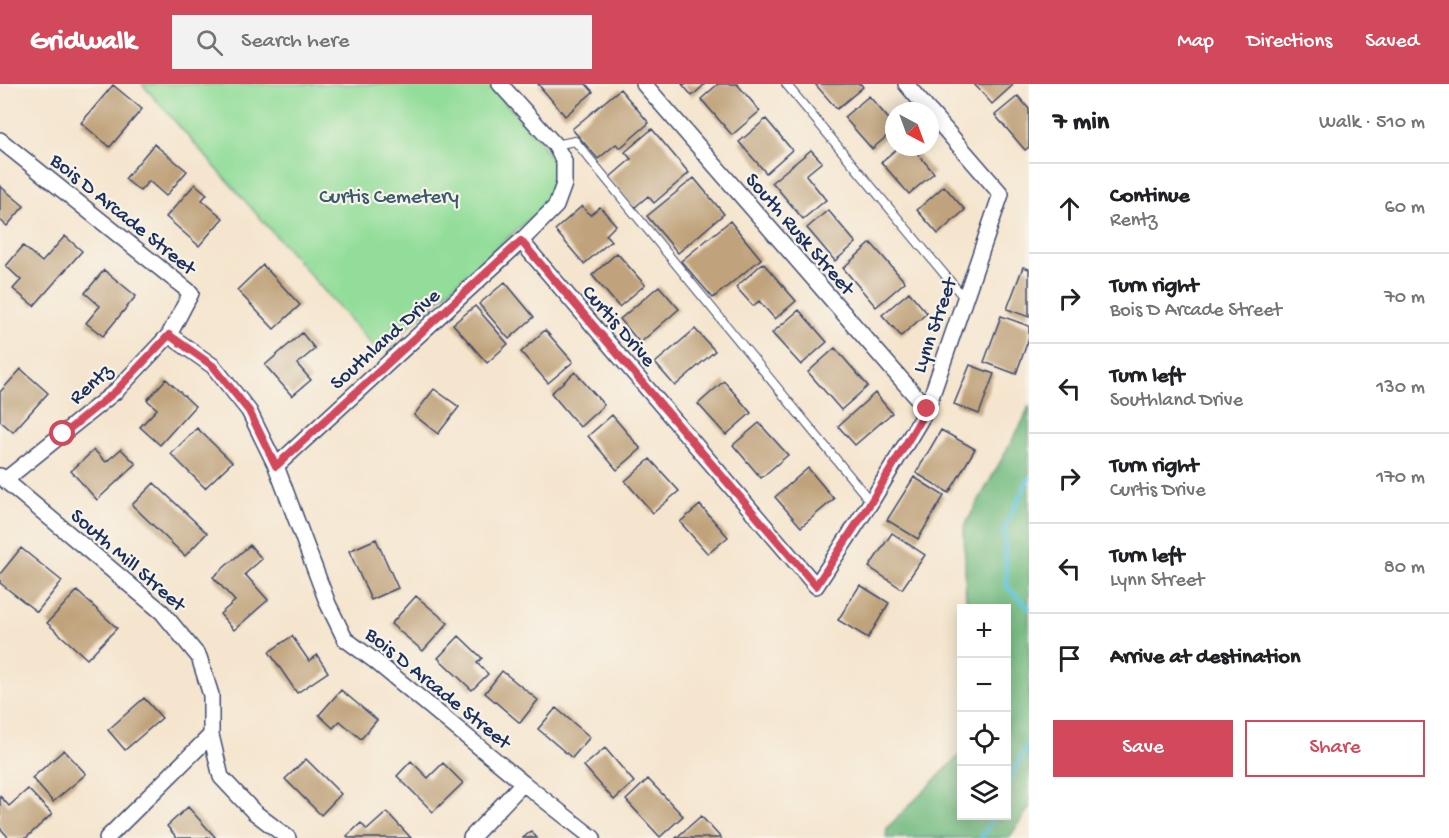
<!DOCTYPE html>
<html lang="en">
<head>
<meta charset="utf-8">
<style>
	:root { --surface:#fff; --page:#f2f2f2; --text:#202124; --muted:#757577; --line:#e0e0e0; --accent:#d1495b }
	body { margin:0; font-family:"Gochi Hand",sans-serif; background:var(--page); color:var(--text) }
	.controls { position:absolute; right:18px; bottom:18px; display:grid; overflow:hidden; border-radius:0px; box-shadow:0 3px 15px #0003 }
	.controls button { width:54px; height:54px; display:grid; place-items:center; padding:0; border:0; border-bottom:2px solid var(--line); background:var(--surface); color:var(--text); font:30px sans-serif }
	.compass { position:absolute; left:885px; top:18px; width:54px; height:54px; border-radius:50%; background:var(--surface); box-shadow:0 3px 15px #0003; rotate:139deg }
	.stop { position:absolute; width:18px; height:18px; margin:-14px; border:4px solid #d1495b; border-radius:50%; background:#fff }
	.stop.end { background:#d1495b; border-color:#fff; box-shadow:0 2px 6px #0008 }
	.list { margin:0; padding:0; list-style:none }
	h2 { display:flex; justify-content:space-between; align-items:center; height:78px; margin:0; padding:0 24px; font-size:26px }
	h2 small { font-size:20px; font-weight:400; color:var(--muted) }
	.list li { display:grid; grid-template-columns:39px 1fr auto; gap:18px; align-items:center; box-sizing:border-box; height:90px; padding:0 24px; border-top:2px solid var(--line) }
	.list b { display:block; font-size:22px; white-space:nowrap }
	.list p { margin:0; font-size:20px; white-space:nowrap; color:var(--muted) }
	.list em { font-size:20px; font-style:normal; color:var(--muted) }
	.actions { display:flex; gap:12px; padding:18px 24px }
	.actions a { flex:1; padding:14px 0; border:2px solid var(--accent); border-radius:0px; text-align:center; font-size:21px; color:var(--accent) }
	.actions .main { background:var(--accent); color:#fff }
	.icon { flex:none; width:33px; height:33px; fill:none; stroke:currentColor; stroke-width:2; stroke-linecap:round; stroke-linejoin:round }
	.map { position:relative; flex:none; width:1029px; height:754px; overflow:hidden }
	header { display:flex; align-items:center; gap:36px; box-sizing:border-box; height:84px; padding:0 30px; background:var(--accent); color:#fff }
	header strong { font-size:28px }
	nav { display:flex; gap:33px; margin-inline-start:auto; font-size:21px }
	.search { width:420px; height:54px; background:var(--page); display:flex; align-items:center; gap:15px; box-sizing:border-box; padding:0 21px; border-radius:0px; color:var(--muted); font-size:22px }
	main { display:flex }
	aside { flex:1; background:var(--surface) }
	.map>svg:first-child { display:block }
</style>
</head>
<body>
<header>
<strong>Gridwalk</strong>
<div class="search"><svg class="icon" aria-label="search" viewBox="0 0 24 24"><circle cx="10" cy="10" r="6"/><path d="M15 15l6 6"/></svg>Search here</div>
<nav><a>Map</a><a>Directions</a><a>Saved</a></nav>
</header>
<main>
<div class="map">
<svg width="1029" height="754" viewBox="0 0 1029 754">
	<rect width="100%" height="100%" fill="#f7f3e8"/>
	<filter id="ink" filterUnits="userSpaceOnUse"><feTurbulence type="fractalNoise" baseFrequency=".0167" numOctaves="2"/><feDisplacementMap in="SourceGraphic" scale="12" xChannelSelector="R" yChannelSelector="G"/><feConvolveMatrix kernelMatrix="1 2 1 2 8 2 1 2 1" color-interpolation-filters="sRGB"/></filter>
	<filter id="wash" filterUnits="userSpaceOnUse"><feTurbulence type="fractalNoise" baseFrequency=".008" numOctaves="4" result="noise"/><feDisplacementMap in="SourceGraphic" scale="24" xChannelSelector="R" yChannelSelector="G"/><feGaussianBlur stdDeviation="1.35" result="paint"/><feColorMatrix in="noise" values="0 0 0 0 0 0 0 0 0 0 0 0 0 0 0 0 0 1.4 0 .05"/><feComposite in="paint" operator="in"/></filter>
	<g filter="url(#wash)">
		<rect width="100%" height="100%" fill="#f5e5ce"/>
		<path fill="#92dd99" stroke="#56867c" stroke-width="1.5" d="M142,0H488L539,56L554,79L553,104L539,126L379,269Z"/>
		<path fill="#75bc81" stroke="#487670" stroke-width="1.5" d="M1029,322V724L1009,754H886L887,744L960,671L961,668L962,732H1006V524H966L964,443L1024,335Z"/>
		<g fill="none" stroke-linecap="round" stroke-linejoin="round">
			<path stroke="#5ac1d7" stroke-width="5" d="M1029,394L1004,445L1007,503L1029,524
				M1006,703L1029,657
				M981,754L985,748L993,732"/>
		</g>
		<g id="blocks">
			<path fill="#c0a37c" d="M538,0H586L593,8L565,32Z
				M682,0H705L692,12Z
				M718,0H737L760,27L732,51L701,15Z
				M815,0H861L863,3L837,25Z
				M974,0H1012L1013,1L992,20Z
				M113,1L142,25L110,63L81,39Z
				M620,5L649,39L620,64L616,60L598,75L572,45Z
				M869,12L894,41V46L872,65L844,33Z
				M1018,12L1029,25V63L1025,66L995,31Z
				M766,35L792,66L766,89L739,58Z
				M652,45L689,89L654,119L648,112L634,124L609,94L631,75L625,68Z
				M154,60L187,87L166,112L149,97L140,107L125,95Z
				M899,63H912L934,89L909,110L881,78Z
				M811,66L822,78L806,91L826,116L803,135L772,98Z
				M694,94L724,130L678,169L647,132Z
				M195,100L207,110L202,116L223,134L199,162L166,133Z
				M0,102L24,122L7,142L0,136Z
				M944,102L965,126L938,150L917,126Z
				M582,122L590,131L600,123L616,141L606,151L611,157L584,180L555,146Z
				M828,126L856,159L835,177L807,144Z
				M730,137L761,175L713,214L681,177Z
				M65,152L82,167L34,222L13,205L21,196L6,182L23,162L42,178Z
				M871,159L905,198L876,223L843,184Z
				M617,169L645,201L619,223L592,191Z
				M763,179L796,217L775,235L759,217L753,222L736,203Z
				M263,181L300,221L274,245L237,206Z
				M1023,183L1029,185V233L1007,225Z
				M104,186L136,212L103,252L86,239L100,222L85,209Z
				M505,198L534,233L509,255L479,220Z
				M659,202L679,225L640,259L620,235Z
				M909,208L927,229L901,252L882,231Z
				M475,222L508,260L487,279L453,240Z
				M799,226L827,258L801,281L772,249Z
				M1001,232L1029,242V254L1016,290L984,278Z
				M695,245L715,267L675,302L655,279Z
				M545,246L573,278L548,299L521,268Z
				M302,249L315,265L297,280L311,296L292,312L265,281Z
				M835,264L868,302L841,326L808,288Z
				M970,281L994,290L979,330L954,320Z
				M21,285L48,309L13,348L0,337V308Z
				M575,288L604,321L580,343L551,309Z
				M166,295L195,322L160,361L140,343L157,325L147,316Z
				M724,297L751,329L726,351L698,320Z
				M434,305L459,323L438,350L414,331Z
				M875,309L892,329L855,361L838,342Z
				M612,331L641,365L617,386L588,352Z
				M759,339L788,371L761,394L733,361Z
				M197,344L232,378L205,404L171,370Z
				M941,346L975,365L949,409L916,389Z
				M121,365L136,380L97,416L71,387L94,366L106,378Z
				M650,375L679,407L653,429L625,397Z
				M808,384L834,415L801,443L775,413Z
				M914,393L944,412L918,455L887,436Z
				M154,399L207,449L185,472L132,421Z
				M700,421L728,453L708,470L680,438Z
				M892,449L925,471L902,505L869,483Z
				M376,455L398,504L371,516L349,467Z
				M250,461L262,475L245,490L268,516L234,546L220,530L235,517L213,493Z
				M21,464L62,497L37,528L0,499V490Z
				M860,501L889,519L868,554L838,536Z
				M77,507L117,544L87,575L47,539Z
				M416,512L448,539L423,567L391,540Z
				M292,552L309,577L317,571L328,588L297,609L269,568Z
				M459,552L482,574L477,579L488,590L472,606L438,574Z
				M502,587L538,616L520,639L485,609Z
				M341,606L377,636L361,655L340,637L333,644L319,631Z
				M144,614L162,634L125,666L108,646Z
				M556,624L590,653L572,674L538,645Z
				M605,664L634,698L614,716L584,682Z
				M64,666L86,690L53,718L32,694Z
				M306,675L341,710L321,731L285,695Z
				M411,677L428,694L443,679L463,699L433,728L397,692Z
				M648,695L683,732L660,753L626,716Z
				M28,705L52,730L26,754H9L0,744V712L9,722Z
				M188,723L216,754H177L167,742Z
				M387,728L411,754H348L347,752L361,739L367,746Z
				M701,732L721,754H676Z
				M531,747L537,754H523Z"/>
		</g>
	</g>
	<g filter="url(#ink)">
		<use href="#blocks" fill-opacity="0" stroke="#3c4a6f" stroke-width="1.5"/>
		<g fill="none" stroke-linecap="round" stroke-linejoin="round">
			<g stroke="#3c4a6f" stroke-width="10">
				<path id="service" d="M786,0L965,215
					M555,61L575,57L871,418"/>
			</g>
			<g stroke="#3c4a6f" stroke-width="18">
				<path id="minor" d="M644,0L927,325
					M906,0L929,27
					M0,56L191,209L169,251L213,282L249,327L276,382L328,520L345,555L375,577L523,699L593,754
					M521,157L816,502L871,418L927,325L1001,110L930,28
					M276,382L521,157L556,122L564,100V77L555,61L500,0
					M0,392L162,528L199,573L211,611V651L221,693L254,728L288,754
					M5,396L116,307L169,251
					M107,754L211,651
					M471,754L523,699"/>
			</g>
			<use href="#service" stroke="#fff" stroke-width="8"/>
			<use href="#minor" stroke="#fff" stroke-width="15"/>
		</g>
	</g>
	<g fill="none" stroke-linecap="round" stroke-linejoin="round" filter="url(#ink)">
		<path stroke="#d1495b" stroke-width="8" d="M63,350L116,307L169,251L213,282L249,327L276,382L521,157L816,502L871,418L927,325"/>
	</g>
	<g text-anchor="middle" stroke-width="4.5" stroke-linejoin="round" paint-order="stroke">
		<g font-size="21" fill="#395a6d" stroke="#f7f3e8">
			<text x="389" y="118">Curtis Cemetery</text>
		</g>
		<g font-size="21" fill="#1b2f5e" stroke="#f7f3e8">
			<text transform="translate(124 129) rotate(39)" y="7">Bois D Arcade Street</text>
			<text transform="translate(801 149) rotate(49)" y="7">South Rusk Street</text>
			<text transform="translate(620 241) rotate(49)" y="7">Curtis Drive</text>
			<text transform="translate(933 241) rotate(-71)" y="7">Lynn Street</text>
			<text transform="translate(384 254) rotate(-42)" y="7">Southland Drive</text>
			<text transform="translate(90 299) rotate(-41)" y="7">Rentz</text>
			<text transform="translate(129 475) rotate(41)" y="7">South Mill Street</text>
			<text transform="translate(439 603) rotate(39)" y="7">Bois D Arcade Street</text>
		</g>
	</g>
</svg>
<div class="controls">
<button>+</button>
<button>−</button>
<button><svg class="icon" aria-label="locate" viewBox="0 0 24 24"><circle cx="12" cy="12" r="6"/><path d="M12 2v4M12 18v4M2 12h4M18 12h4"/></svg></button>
<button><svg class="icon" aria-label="layers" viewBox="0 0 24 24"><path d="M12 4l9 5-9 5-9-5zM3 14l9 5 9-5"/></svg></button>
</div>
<svg class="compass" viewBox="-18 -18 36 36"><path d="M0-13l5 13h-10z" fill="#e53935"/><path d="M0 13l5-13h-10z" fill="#757577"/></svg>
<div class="stop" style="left:63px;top:350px"></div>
<div class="stop end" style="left:927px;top:325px"></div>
</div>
<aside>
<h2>7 min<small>Walk · 510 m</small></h2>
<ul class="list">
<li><svg class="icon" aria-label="ahead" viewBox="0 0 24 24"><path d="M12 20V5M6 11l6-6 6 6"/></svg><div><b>Continue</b><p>Rentz</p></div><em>60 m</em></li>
<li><svg class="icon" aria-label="right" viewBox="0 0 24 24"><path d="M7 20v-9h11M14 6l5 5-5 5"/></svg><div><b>Turn right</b><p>Bois D Arcade Street</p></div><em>70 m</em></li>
<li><svg class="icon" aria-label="left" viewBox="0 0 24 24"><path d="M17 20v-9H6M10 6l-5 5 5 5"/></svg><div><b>Turn left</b><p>Southland Drive</p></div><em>130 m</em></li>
<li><svg class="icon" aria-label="right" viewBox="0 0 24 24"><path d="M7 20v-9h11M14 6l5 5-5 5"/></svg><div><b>Turn right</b><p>Curtis Drive</p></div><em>170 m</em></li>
<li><svg class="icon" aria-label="left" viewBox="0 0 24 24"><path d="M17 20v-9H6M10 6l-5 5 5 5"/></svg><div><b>Turn left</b><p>Lynn Street</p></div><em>80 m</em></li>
<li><svg class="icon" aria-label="arrive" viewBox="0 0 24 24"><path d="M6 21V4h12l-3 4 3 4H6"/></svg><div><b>Arrive at destination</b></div></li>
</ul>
<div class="actions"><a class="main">Save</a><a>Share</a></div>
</aside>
</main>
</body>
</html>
